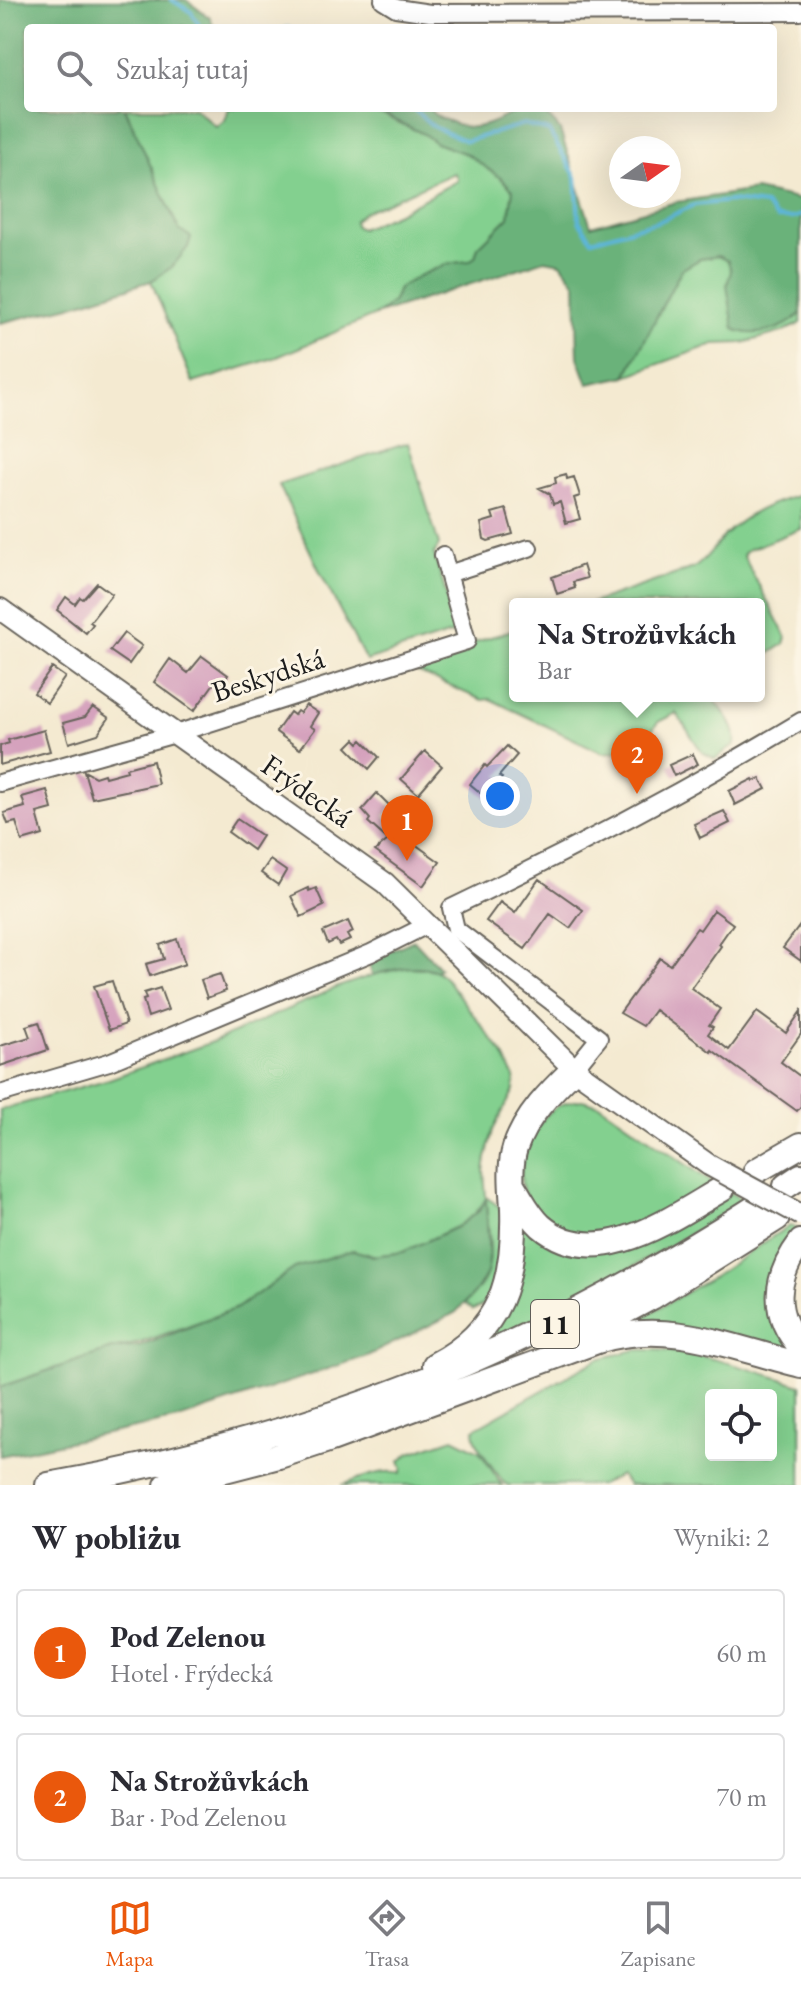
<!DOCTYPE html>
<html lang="pl">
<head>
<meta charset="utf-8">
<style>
	:root { --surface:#fff; --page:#f2f2f3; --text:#2b2b33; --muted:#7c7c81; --line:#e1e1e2; --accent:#ea580c }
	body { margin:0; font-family:"EB Garamond",serif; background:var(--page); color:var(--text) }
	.controls { position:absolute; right:24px; bottom:24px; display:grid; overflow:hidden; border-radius:8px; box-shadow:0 8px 32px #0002 }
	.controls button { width:72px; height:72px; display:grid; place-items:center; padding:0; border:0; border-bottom:2px solid var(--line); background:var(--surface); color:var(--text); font:40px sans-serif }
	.compass { position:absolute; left:609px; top:136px; width:72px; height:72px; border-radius:50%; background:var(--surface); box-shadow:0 8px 32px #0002; rotate:76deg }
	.you { position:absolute; left:500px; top:796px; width:28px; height:28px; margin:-20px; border:6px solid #fff; border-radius:50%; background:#1a73e8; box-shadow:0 0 0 12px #1a73e833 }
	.badge { display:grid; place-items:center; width:52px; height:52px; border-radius:50%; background:var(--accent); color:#fff; font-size:26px; font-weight:700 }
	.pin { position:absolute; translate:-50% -66px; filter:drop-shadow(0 2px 4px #0008) }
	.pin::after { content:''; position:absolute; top:42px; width:28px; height:24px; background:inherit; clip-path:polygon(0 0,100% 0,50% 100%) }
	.popup { position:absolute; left:509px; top:598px; width:256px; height:104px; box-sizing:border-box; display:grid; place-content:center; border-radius:8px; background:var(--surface); filter:drop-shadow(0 2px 6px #0005); font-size:26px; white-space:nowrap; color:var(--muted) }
	.popup b { font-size:30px; color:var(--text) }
	.popup::after { content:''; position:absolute; left:50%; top:100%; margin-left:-16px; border:16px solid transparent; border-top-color:var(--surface) }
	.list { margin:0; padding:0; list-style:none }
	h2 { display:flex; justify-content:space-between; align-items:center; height:104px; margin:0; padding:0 32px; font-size:34px }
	h2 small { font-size:26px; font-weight:400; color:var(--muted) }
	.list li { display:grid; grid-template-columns:52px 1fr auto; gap:24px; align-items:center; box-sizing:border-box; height:128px; margin:0 16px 16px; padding:0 16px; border:2px solid var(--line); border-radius:8px }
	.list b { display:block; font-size:30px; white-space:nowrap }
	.list p { margin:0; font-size:26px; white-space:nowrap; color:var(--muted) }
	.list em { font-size:26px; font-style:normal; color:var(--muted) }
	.icon { flex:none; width:44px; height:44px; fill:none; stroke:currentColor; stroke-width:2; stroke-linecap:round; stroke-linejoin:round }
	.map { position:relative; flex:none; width:801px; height:1485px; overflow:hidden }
	.search { position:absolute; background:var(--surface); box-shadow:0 8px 32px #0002; left:24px; right:24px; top:24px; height:88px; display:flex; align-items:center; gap:20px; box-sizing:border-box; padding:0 28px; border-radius:8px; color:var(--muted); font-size:30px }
	.sheet { height:392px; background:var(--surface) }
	nav { display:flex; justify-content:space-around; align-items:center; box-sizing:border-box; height:112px; border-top:2px solid var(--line); background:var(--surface); font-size:22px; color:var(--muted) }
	nav a { display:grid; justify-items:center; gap:4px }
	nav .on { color:var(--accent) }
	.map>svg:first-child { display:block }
</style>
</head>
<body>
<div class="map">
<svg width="801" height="1485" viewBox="0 0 801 1485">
	<rect width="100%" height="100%" fill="#fcf5e5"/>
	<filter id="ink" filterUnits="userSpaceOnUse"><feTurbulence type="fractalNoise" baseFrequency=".0125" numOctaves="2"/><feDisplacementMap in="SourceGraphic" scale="16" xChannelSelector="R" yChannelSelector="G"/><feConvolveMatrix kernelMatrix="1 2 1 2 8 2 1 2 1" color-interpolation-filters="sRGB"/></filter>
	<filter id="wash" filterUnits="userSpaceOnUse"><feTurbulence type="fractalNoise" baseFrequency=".006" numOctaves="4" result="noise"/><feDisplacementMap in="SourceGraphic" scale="32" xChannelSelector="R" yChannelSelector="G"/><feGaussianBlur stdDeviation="1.8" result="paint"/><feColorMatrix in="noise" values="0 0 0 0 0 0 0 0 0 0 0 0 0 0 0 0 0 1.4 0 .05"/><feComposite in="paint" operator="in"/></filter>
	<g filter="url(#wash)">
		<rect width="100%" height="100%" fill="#f4ead1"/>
		<path fill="#83d08f" stroke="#507656" stroke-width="2" fill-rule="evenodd" d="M125,108H195L216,127L225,120L229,108H353L385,116L424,134L436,143L467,154L502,179L513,190L509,217L478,247L475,257L469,261L447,264L419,276L399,288L392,303L378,314L277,357L193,383L151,281L172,266L179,231ZM454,173L457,177V181L398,213L361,229L356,227L354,221L364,212Z
			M718,256L728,261L732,271L794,320L801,313V323L782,332L743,343L714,344L626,376L681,270L700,259Z
			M408,443L439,545L434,554L455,623L454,633L366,661L320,572L279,485Z
			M801,495V529L747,550L743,555L786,637L784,644L759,660V604H589L694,568C707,559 714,547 724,536C746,513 771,503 801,495Z
			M515,629V696H712C722,711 738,726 735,745L715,759L702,752L676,713L658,722L641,745L631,750L603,753L490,699L482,700L410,669V664Z
			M410,967L436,970L447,980L503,1054L515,1079L514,1090L493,1130L486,1158L484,1171L486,1197L500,1207L502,1220L497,1254L500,1275L485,1304L473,1310L465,1304C472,1296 481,1288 485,1278C495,1256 487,1223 486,1200L473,1216L457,1227L403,1252L373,1256L353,1250L296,1268L237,1308L140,1343L112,1349L0,1387V1110L109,1079L215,1041L338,987L376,974Z
			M582,1100L600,1105L717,1186L647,1225L575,1238C562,1228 535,1211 527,1199C510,1173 533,1120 558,1106C565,1102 574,1101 582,1100Z
			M731,1193L744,1201C657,1255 569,1305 476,1348L520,1220L562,1249Z
			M790,1225L801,1231L785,1248L798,1357L631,1324L713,1277Z
			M635,1350C691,1347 748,1369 801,1385V1485H628L620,1475L600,1485H508L504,1483C494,1468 474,1447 474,1429L598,1359ZM711,1395H771V1455H711Z
			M453,1438L479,1451L502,1485H341C359,1479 382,1468 401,1473L403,1468L400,1461L410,1453Z"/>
		<path fill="#6ab27a" stroke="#43674b" stroke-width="2" d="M0,0H186L210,18L214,28H185L184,26L173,28H28V108H125L179,230L191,237L188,247L172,267L151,281L70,306L0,323Z
			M353,108H429C434,116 439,118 449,121C454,123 461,126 467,127C506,130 525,83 560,130L591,226L676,202L755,190L801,200V313C785,330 755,339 734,329L727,285L731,271L728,261L718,256L700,259L681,270L626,376L588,384L578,357L576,284L561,263L545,260L378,314L392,303L399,288L419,276L447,264L469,261L475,257L478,247L509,217L513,190L502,179L467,154L436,143L424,134L386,116Z
			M414,940L440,968L437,971C417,962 393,970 372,975L368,961Z
			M486,1198L489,1261L487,1273L475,1293L455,1313L367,1356L178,1419L0,1456V1387L112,1349L141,1346L237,1308L295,1268L353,1250L373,1256L403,1252L457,1227L479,1211Z"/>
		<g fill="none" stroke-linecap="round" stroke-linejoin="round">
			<path stroke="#5cb5d9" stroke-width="4" d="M172,0L191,12L201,28
				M286,28H290
				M412,108L434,127L466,141L524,124L549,131L576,177L579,221L592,240L660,221L694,205L731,201L765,205L777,218H793L801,215"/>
		</g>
		<g id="blocks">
			<path fill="#d5a2bd" d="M566,474L567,479L574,477L580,496L574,498L580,519L566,523L560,502L553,504L550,494L539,488L556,483L555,477Z
				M506,509L513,534L488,541L484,539L481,523L494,519L492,513Z
				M583,565L587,578L573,582L575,588L557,594L552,577Z
				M97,583L112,594L90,622L93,624L86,633L57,610L66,597L75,604L80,597L83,599Z
				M124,633L142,646L129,664L110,651Z
				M202,656L228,675L220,685L215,682L194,711L154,682L170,659L188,673Z
				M52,668L65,677L47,703L34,693Z
				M306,705L318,713L310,726L315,729L300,749L276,732L290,712L294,715L297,711L300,713Z
				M93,707L109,718L98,734L69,743L63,723L85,717Z
				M44,730L50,751L0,765V746L9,743L8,740Z
				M355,739L359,743L362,740L379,757L369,769L347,747Z
				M507,746L517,755L499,776L502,778L487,798L470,784L485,765L487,767Z
				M425,751L442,766L418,794L401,779Z
				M693,754L698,764L674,776L669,765Z
				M153,761L158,784L92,798L84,771L95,777L104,774L105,777L127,771L126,768Z
				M760,778L766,789L735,805L729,791L753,779L754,781Z
				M47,790L52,809L37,813L43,835L22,841L16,822L8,824L4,813L25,807L22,797Z
				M377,793L392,808L384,816L389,821L387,824L440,862L423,886L375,851L388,840L368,822L370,819L362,810Z
				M724,811L730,823L700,838L694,824Z
				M237,819L262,836L253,850L228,832Z
				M270,860L286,871L278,885L261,873Z
				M539,879L583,910L570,928L550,914L525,949L486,921L500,902L515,913Z
				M308,888L309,891L316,888L324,906L301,917L291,896Z
				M714,910L733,924L719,944L721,946L691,988L720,1009L709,1025L713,1027L708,1034L729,1050L757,1012L786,1033L801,1011V1034L781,1062L801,1077V1106L797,1111L712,1050L711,1052L655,1010L643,1026L620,1013L660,958L670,965L697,928L700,930Z
				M348,921L353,932L347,935L350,940L339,945L336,940L328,944L323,932Z
				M801,924V961L783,948Z
				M177,939L185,964L150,976L146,964L164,959L160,945Z
				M220,974L226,991L207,998L201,980Z
				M112,981L126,1024L109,1030L94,986Z
				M160,988L168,1010L148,1017L143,1000L146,999L144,993Z
				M39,1022L48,1050L0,1066V1046L30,1037L26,1026Z"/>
		</g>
	</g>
	<g filter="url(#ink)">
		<use href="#blocks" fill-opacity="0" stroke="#68645b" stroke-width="2"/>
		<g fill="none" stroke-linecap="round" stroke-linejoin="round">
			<g stroke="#68645b" stroke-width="20">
				<path id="minor" d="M383,0L396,8L430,13L801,12
					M448,574L529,548
					M0,783L175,734L467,641L443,555
					M574,1069L599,1038L456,929L451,908C570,851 688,789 801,721
					M0,1094L109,1062L371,953L429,924"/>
			</g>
			<g stroke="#68645b" stroke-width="24">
				<path id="major" d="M0,609L385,883L574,1069L709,1165"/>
			</g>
			<g stroke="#68645b" stroke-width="28">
				<path id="highway" d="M756,1171L801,1145
					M513,1186C522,1200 529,1215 541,1226C597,1274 673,1217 722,1189
					M786,1186L801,1176
					M801,1242C775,1276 770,1314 801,1347
					M581,1335L652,1297L777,1218
					M435,1365C502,1330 515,1279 513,1209C512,1189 509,1167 515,1148C525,1117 551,1091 574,1069
					M48,1485C312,1439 530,1353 756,1207
					M167,1485L279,1456L331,1439L597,1341C668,1318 732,1348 801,1365"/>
			</g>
			<use href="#minor" stroke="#fff" stroke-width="16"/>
			<use href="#major" stroke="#fff" stroke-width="20"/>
			<use href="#highway" stroke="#fff" stroke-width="24"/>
			<g stroke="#68645b" stroke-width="24" stroke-linecap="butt">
				<path id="major-bridge" d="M709,1165L801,1215"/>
			</g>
			<use href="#major-bridge" stroke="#fff" stroke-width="20"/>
		</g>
	</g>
	<g text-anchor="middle" stroke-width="6" stroke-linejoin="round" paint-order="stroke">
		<rect fill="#fcf5e5" stroke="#5f5d58" stroke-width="2" x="531" y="1300" width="48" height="48" rx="6"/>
		<g font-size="28" font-weight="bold" fill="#1c1c1c">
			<text x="555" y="1334">11</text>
		</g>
		<g font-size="30" fill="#1c1c1c" stroke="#fcf5e5">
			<text transform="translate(268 675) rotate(-18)" y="10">Beskydská</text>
			<text transform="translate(307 791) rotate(35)" y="10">Frýdecká</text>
		</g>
	</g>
</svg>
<div class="controls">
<button><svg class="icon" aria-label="locate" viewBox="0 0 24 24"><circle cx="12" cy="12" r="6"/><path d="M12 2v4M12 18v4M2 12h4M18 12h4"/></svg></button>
</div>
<svg class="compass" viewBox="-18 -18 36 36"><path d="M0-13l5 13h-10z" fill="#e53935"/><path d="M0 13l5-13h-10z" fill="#7c7c81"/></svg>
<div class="you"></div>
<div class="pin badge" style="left:407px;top:861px">1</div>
<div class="pin badge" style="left:637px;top:794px">2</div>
<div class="popup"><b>Na Strožůvkách</b>Bar</div>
<div class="search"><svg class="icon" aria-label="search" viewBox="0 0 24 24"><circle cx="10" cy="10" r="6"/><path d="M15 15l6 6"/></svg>Szukaj tutaj</div>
</div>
<section class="sheet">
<h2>W pobliżu<small>Wyniki: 2</small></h2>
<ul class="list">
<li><span class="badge">1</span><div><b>Pod Zelenou</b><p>Hotel · Frýdecká</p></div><em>60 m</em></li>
<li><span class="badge">2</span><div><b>Na Strožůvkách</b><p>Bar · Pod Zelenou</p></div><em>70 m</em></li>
</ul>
</section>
<nav>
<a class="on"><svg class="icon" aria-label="map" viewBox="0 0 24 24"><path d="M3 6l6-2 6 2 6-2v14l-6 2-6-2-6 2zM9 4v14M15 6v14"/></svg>Mapa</a>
<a><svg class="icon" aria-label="directions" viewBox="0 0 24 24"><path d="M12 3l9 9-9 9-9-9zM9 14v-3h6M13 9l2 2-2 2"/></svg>Trasa</a>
<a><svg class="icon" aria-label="saved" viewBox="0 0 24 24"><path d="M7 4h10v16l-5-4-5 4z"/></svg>Zapisane</a>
</nav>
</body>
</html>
